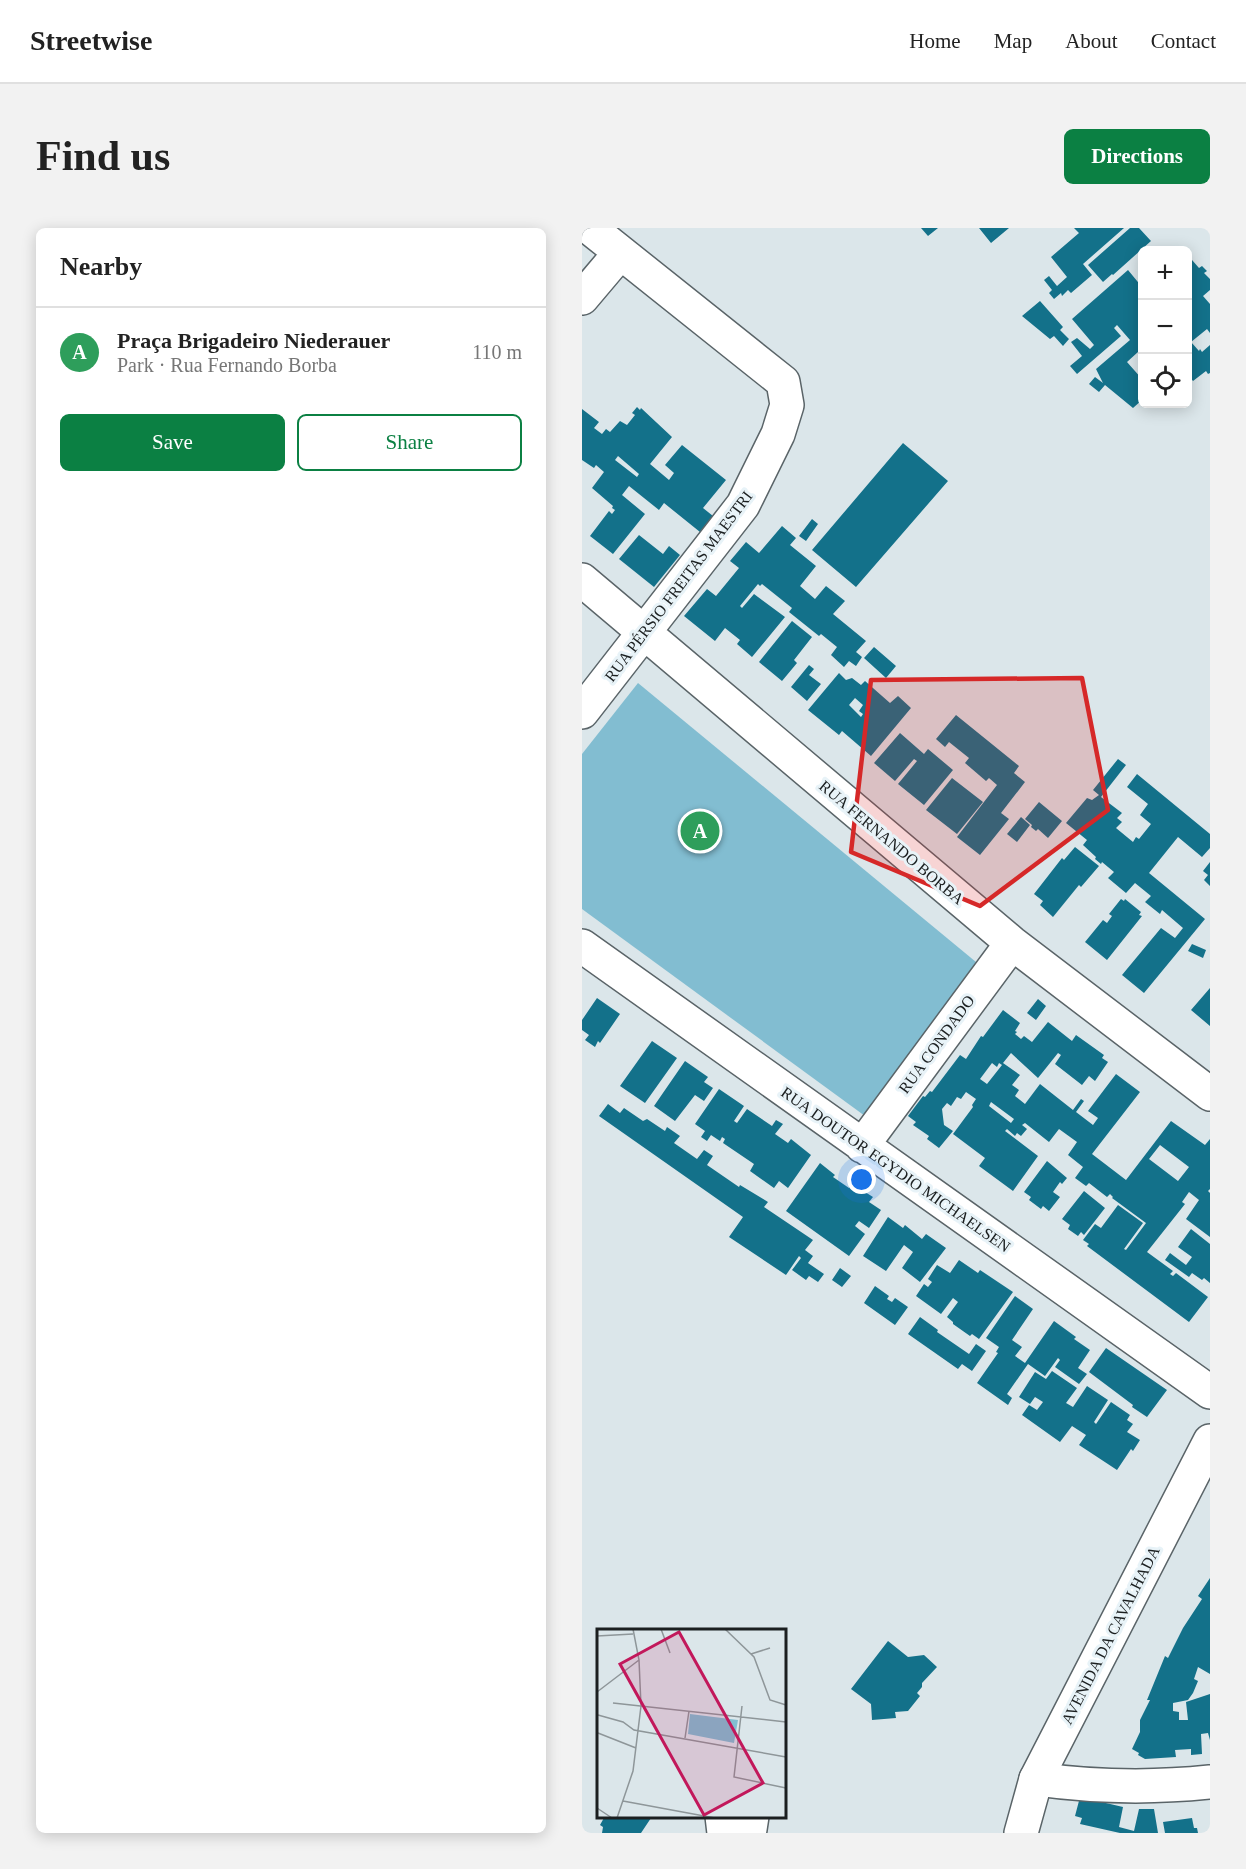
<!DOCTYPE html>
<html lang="en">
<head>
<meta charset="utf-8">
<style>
	:root { --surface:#fff; --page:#f2f2f2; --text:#222; --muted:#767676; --line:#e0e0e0; --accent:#0b8043 }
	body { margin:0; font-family:"Times New Roman",serif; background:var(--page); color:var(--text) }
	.controls { position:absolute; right:18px; top:18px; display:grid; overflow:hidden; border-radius:9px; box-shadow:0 3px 15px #0003 }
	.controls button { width:54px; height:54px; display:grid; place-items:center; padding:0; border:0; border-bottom:2px solid var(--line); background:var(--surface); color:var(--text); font:30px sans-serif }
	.you { position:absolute; left:280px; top:952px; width:21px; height:21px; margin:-15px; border:4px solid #fff; border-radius:50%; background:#1a73e8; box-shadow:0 0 0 9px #1a73e833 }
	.badge { display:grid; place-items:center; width:39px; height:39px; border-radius:50%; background:var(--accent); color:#fff; font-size:20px; font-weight:700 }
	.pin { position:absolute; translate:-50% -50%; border:3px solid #fff; box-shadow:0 2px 6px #0006 }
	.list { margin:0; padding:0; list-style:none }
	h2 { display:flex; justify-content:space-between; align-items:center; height:78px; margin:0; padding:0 24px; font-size:26px }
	h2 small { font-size:20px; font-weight:400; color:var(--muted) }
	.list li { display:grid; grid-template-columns:39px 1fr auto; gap:18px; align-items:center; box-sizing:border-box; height:90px; padding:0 24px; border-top:2px solid var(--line) }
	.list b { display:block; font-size:22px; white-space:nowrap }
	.list p { margin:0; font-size:20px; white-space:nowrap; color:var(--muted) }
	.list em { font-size:20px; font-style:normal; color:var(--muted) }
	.actions { display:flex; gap:12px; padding:18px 24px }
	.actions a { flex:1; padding:14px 0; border:2px solid var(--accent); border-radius:9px; text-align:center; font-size:21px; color:var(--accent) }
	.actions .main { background:var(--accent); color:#fff }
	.icon { flex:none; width:33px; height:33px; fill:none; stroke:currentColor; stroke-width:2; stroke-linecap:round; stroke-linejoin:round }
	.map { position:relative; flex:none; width:628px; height:1605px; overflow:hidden; border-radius:9px }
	header { display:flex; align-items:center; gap:36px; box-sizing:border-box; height:84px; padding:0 30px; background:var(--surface); border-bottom:2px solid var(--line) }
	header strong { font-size:28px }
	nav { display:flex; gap:33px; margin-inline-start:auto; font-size:21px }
	.intro { display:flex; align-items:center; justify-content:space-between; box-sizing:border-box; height:144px; padding:0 36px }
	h1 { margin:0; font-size:42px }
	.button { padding:15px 27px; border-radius:9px; background:var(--accent); color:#fff; font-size:21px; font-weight:700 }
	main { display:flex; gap:36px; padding:0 36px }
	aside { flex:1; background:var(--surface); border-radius:9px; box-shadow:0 3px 15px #0003 }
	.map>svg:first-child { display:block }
</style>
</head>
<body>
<header>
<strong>Streetwise</strong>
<nav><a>Home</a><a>Map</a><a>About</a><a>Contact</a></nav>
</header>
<div class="intro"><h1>Find us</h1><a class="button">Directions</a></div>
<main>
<aside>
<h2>Nearby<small></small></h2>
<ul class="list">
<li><span class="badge" style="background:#2e9e5b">A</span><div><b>Praça Brigadeiro Niederauer</b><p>Park · Rua Fernando Borba</p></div><em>110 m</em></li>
</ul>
<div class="actions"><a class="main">Save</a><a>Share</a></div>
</aside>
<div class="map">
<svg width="628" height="1605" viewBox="0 0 628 1605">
	<rect width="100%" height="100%" fill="#dbe6ea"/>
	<path fill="#82bdd1" d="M56,455L394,734L283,888L0,681V526Z"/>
	<path fill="#13718a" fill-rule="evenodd" d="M339,0H356L346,8Z
		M397,0H427L409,15Z
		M492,0H542L501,36L510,47L489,65L486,62L480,68L479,65L472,71L467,65L470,62L462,52L467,48L475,58L485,49L469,29L497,5Z
		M548,0H557L569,13L531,47L530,46L521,54L506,37Z
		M610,32L617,40L620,38L625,43L622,45L628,51V62L621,68L628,76V105L625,101L609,114L617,123L618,121L620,124L628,117V145L626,146L624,143L611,153L606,147V81L609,78L606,79V36Z
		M546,42L560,59V75L556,79L560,84V129L556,124L545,134L560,151V172L551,180L523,157L517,164L507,156L513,149L521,155L514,141L548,112L535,97L532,100L539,108L495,146L488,138L500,128L489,114L495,110L508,121L512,117L490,91Z
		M458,73L481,99L478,102L487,111L481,118L472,108L468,111L440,88Z
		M55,179L58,182L59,180L90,209L68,236L87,252L92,245L83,237L100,217L144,252L121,280L131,288L118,304L82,275L77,282L47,258L40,267L63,286L31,326L8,308L27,283L30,286L33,282L30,280L31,278L10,260L22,244L14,237L12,240L0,232V181L17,194L12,200L20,206L24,201L28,204L38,193L45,197L53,187L50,185ZM36,228L57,246L55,249L33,232Z
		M321,215L366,253L274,359L230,322Z
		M230,291L236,296L224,313L217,308Z
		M200,298L214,310L208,317L234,338L218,358L233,371L244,358L263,373L251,386L284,413L274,424L280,429L274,438L267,433L262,439L249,427L255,419L239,406L237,408L207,384L210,380L180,356L178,358L176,356L158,378L160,380L172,366L203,389L170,429L155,416L158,412L143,400L133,413L102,388L125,361L134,368L157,340L148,333L164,314L177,325Z
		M57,307L81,326L87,318L98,327L72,359L37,331Z
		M210,393L230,409L212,432L215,435L200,453L177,434Z
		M292,419L314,438L304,450L282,430Z
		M227,437L232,441L227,447L239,456L225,473L209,459Z
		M257,445L264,452L270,450L279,457L283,453L308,475L316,468L329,480L289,528L260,503L257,507L226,482ZM273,470L281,477L277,483L281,486L279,489L267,477Z
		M374,487L437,538L432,545L443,554L419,585L427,591L398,627L375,609L415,557L407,550L404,553L383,535L387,530L367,514L363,519L354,511Z
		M318,505L342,526L346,521L371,542L342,577L316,556L335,533L332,531L313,553L292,535Z
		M536,531L544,537L519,569L540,585L535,590L540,594L534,600L551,614L554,609L557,611L569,596L558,587L566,576L545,559L555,546L628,606V620L620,629L596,609L567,645L623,691L562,765L540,747L579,700L593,710L601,700L580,682L578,686L563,674L569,668L553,655L544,665L526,650L532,644L520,634L519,636L513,631L514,629L501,617L505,612L484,595L505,570L510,572L517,567L511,562Z
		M370,550L401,574L375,606L344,582Z
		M457,574L480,593L466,610L456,601L454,603L449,599L450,597L443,591Z
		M439,589L448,597L435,614L425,606Z
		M493,619L517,638L499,659L497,657L471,689L458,677L461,673L452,666L480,630L482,632Z
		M628,634V658L622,652L626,647L621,643Z
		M539,671L542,673L543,671L559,684L557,687L560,688L525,732L503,714L521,692L525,695L530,688L527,686Z
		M610,716L624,722L621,730L606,723Z
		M628,760V798L609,782Z
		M15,770L38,786L18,815L16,813L13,819L3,812L7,807L0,802V792Z
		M456,771L464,778L454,792L445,785Z
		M421,782L438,795L433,803L435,804L433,806L439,811L442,808L450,814L466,794L490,813L494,807L522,827L520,830L526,834L513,853L507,848L500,857L473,836L479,827L476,825L456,850L429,825L421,835L438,847L430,857L437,862L433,868L443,876L458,856L491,882L499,871L502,873L494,884L511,897L516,890L506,883L534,846L558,864L510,926L544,952L589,893L623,917L628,911V961L626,963L628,965V1009L604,991L617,972L607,964L600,974L603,976L565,1024L591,1043L588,1046L591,1048L594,1045L626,1069L607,1094L505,1018L507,1016L501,1012L513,996L519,1000L536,977L561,995L542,1021L544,1022L564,995L530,970L531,969L528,966L525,969L507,955L504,958L493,950L501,939L486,927L495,914L477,901L467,914L443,895L440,897L445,901L439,908L435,905L433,908L425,901L423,903L456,928L431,963L397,938L403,930L371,906L391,879L390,877L394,871L384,864L379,871L375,869L369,878L365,875L360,881L362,897L371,903L357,920L345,911L347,908L331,897L334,894L326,888L341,868L343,869L348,863L350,864L378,827L384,831L399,808L401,809ZM410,835L415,839L417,835L420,837L405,856L398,851ZM409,874L432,891L429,895L407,878ZM578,917L607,939L596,953L567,931Z
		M70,813L95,830L63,875L38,858Z
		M103,833L126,849L122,854L131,860L122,873L113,867L93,893L72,878Z
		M137,861L162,878L152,893L155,895L165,881L190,898L194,892L201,896L193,906L206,915L209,911L229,927L206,960L197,953L192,960L168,943L172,936L141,915L143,911L140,909L138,913L129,907L125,913L119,909L123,903L113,896Z
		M26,876L38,885L42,880L61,893L65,891L83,903L85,899L98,908L92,915L115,931L122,922L131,928L125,937L157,959L158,957L186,974L182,979L231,1012L223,1022L231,1028L226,1035L242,1046L236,1054L227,1048L224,1052L210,1042L219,1030L217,1028L204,1047L147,1009L161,989L17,888Z
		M465,933L485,950L480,956L478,954L471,964L478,969L467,983L461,978L459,981L447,972L449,969L442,964Z
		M238,935L253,947L251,949L267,960L276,947L288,956L283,964L291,969L287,974L299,982L287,1000L277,993L273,998L283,1006L267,1028L204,983Z
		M502,963L523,980L502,1007L499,1004L496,1008L486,1001L488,997L480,991Z
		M306,989L321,1000L323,997L340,1011L344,1006L364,1020L338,1054L320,1040L331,1024L322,1017L304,1043L281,1028Z
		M609,1001L628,1016V1055L622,1050L620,1052L610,1045L607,1049L583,1032L588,1025L604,1037L610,1029L596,1019Z
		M377,1032L396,1045L398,1042L431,1064L397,1111L390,1106L388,1108L371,1096V1094L365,1089L376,1074L371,1070L359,1086L334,1068L342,1056L346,1059L350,1054L346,1051L355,1037L368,1045Z
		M258,1040L269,1048L260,1059L250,1052Z
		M293,1058L307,1068L305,1071L310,1074L313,1070L326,1079L313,1097L282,1075Z
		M433,1068L451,1081L430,1112L440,1119L433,1128L443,1135L472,1093L494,1109L492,1111L508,1122L496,1140L505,1146L497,1156L473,1139L478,1132L476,1130L463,1148L446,1136L425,1166L430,1170L426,1177L395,1155L416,1125L414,1124L417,1119L404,1110Z
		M338,1089L356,1102L355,1104L387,1126L394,1116L404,1123L390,1143L380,1136L376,1141L326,1106Z
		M524,1120L585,1162L565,1189L550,1179L551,1177L507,1144Z
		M470,1143L495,1160L484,1175L491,1179L505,1158L526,1172L512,1194L514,1196L529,1174L548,1187L545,1192L551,1196L545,1204L558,1212L551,1223L549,1221L535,1242L497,1217L504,1207L490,1198L478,1214L440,1187L447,1177L455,1182L461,1174L453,1169L448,1176L437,1169L453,1144L464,1151Z
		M628,1350V1446L616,1439L612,1451L616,1453L611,1465L606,1472L591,1475V1483L597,1484V1492H606L604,1474L628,1466V1512L626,1505L619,1506L620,1526L609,1527V1521L593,1522L594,1529L563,1531L556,1527L557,1525L550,1521L558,1504V1492L568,1472H565L583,1428L586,1430L601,1400L620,1371L616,1368Z
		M306,1413L326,1429L342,1427L355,1439L340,1455V1459L335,1465L338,1468L326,1483L313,1484L314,1490L290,1492L289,1476L269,1461Z
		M498,1569L541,1579L537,1599L552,1603L557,1581H572L576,1605H538L498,1596L500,1590L493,1588Z
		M23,1588H67L69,1590L59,1605H20L21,1599L18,1597Z
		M610,1590L612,1600H615L616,1605H583L581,1594Z"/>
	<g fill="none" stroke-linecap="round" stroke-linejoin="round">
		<g stroke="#5a6468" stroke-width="36">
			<path id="minor" d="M0,70L38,25
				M0,352L430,715L628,866
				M0,484L161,277L196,206L205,177L201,154L8,0
				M0,718L628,1164
				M280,918L430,715
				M454,1551C512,1559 571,1560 628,1554
				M140,1588L142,1605
				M165,1605L168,1601L170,1588"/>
		</g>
		<g stroke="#5a6468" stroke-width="36">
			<path id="major" d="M439,1605L454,1551L628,1213"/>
		</g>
		<use href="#minor" stroke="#fff" stroke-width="33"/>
		<use href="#major" stroke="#fff" stroke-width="33"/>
	</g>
	<path fill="#d62828" fill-opacity="0.2" stroke="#d62828" stroke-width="4.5" stroke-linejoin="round" d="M500,450L526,582L398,678L269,624L289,452Z"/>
	<g text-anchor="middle" stroke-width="6" stroke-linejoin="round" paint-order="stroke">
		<g font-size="16" fill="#1b1f20" stroke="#e8f3f8">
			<text transform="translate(96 358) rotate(-53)" y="6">RUA PÉRSIO FREITAS MAESTRI</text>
			<text transform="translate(310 614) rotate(40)" y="6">RUA FERNANDO BORBA</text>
			<text transform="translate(354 816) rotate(-54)" y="6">RUA CONDADO</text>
			<text transform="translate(314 941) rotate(35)" y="6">RUA DOUTOR EGYDIO MICHAELSEN</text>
			<text transform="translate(528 1407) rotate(-63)" y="6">AVENIDA DA CAVALHADA</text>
		</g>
	</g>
	<g transform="translate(15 1401)">
		<rect width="189" height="189" fill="#dbe6ea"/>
		<path d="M93,85L141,91L137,114L91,105Z" fill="#82bdd1"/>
		<path fill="none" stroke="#8e9699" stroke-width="1.5" d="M64,0L73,24M128,0L157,28L173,71L189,76M0,7L36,5M154,25L173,19M0,63L42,31M16,74L189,93M145,77L137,148L189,159M1,86L26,93L37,101L189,128M1,104L39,119M88,109L92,82M26,172L118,189M0,179L15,189M20,189L36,142L44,77L42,31L36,0"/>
		<path fill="#c2185b" fill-opacity="0.15" stroke="#c2185b" stroke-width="3" d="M82,3L166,154L107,186L23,35Z"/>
		<rect width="189" height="189" fill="none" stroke="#1b1f20" stroke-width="3"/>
	</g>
</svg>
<div class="controls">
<button>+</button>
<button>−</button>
<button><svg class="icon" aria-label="locate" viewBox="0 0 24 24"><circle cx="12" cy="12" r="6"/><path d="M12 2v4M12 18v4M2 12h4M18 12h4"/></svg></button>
</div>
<div class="you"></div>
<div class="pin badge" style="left:118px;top:603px;background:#2e9e5b">A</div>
</div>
</main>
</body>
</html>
